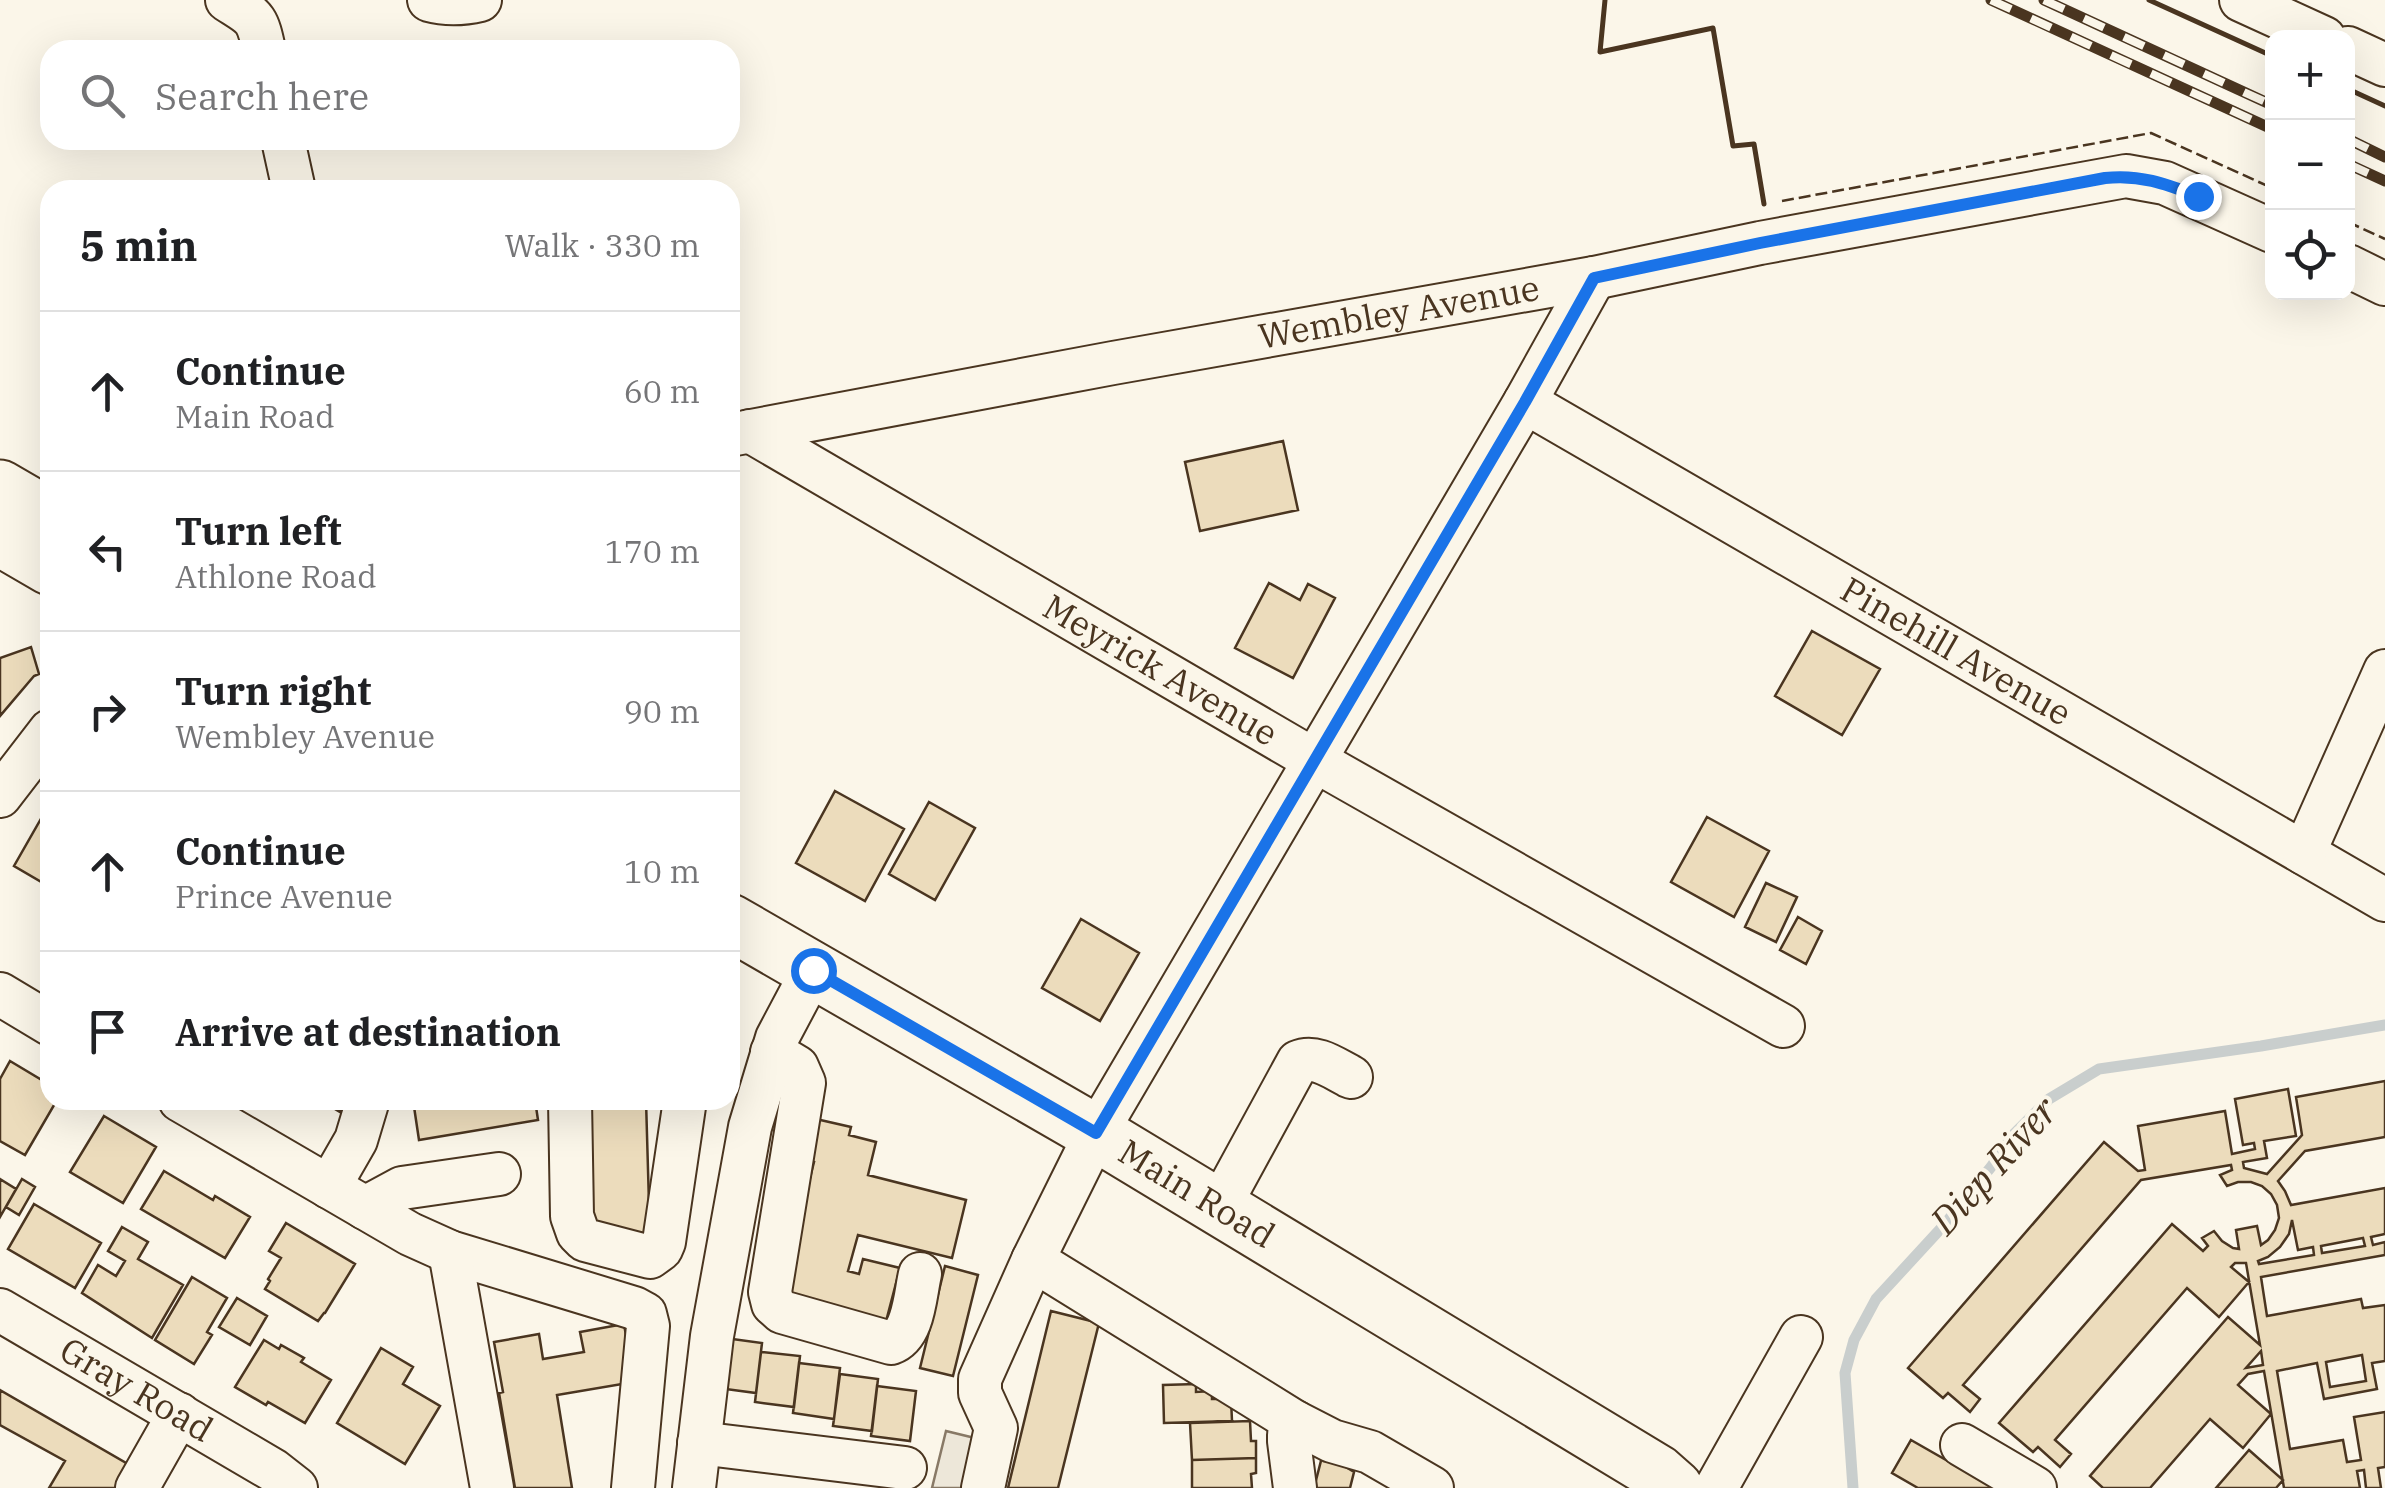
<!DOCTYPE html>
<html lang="en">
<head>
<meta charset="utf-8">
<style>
	:root { --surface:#fff; --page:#f2f2f2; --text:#202124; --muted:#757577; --line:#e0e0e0 }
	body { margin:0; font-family:"IBM Plex Serif",serif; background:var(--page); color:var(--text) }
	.controls { position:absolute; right:30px; top:30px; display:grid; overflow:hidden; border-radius:20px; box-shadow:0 10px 40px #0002 }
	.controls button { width:90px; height:90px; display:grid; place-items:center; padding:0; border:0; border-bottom:2px solid var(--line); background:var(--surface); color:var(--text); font:50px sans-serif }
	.stop { position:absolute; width:30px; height:30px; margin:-22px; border:8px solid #1a73e8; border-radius:50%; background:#fff }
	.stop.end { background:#1a73e8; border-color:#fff; box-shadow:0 2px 10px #0008 }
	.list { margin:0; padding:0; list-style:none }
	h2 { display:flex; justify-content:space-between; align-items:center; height:130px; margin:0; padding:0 40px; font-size:42px }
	h2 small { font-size:32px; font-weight:400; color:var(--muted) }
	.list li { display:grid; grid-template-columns:65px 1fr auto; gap:30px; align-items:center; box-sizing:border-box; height:160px; padding:0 40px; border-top:2px solid var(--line) }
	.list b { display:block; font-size:38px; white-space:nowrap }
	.list p { margin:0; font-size:32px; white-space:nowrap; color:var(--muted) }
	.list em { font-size:32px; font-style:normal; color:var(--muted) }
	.icon { flex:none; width:55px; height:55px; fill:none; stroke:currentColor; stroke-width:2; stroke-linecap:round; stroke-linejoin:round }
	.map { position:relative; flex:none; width:2385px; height:1488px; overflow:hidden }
	.search { position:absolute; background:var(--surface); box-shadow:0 10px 40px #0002; left:40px; top:40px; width:700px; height:110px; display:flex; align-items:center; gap:25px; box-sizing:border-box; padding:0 35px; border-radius:30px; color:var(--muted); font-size:38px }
	.panel { position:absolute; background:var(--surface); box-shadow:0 10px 40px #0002; left:40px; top:180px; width:700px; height:930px; border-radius:30px }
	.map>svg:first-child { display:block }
</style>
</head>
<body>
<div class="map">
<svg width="2385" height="1488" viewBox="0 0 2385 1488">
	<rect width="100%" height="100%" fill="#fbf6e9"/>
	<path fill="#ede7d9" stroke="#887966" stroke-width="2.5" d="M946,1431L983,1440L971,1488H932Z"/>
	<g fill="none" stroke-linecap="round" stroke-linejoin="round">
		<path stroke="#c9cecd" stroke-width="11" d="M1853,1488L1845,1373L1854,1340L1876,1299L1945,1224L1991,1167L2012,1136L2049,1099L2099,1069L2261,1046L2385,1025"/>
	</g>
	<path fill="#ecdcbc" stroke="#4a3520" stroke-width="2.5" fill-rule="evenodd" d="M1283,441L1298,510L1200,531L1185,462Z
		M1269,583L1300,600L1308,584L1335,598L1293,678L1235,648Z
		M1812,631L1880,669L1842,735L1775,696Z
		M31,647L39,674L34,676L0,716V658Z
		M835,791L904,829L865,901L796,863Z
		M929,802L975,828L935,900L889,874Z
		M50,803V887L14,866Z
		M1707,817L1769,851L1734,917L1671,882Z
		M1766,883L1797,897L1776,942L1745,927Z
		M1798,917L1822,931L1806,964L1780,950Z
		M1081,919L1139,953L1100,1021L1042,988Z
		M10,1061L50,1085V1100H57L25,1155L0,1141V1079Z
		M2385,1081V1137L2305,1151L2278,1181L2285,1191L2291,1205L2385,1188V1234L2371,1237L2373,1245L2385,1242V1255L2261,1277L2267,1316L2361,1299L2363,1308L2385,1305V1361L2372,1363L2377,1389L2324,1399L2317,1363L2277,1371L2290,1449L2343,1440L2347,1462L2361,1460L2354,1417L2385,1412V1467L2378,1468L2381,1488H2366L2364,1470L2357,1471L2360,1488H2284L2264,1371L2248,1374L2238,1385L2271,1414L2243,1448L2210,1419L2150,1488H2103L2090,1476L2228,1317L2260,1345L2246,1263H2235L2231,1267L2249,1282L2219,1317L2187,1288L2055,1440L2071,1454L2060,1467L2038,1447L2033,1452L1999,1423L2172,1224L2203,1251L2208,1246L2202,1238L2214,1231L2222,1241L2233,1248L2239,1249L2236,1230L2257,1226L2261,1245L2268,1240L2275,1230L2279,1218L2277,1205L2271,1194L2262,1186L2251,1182H2238L2227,1186L2220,1175L2232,1170L2231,1165L2141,1180L1963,1385L1980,1399L1970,1412L1948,1393L1943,1398L1908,1368L2104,1142L2138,1171L2145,1170L2138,1126L2225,1111L2232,1154L2255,1149L2254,1143L2243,1145L2235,1099L2288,1089L2296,1136L2264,1141L2267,1158L2243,1162L2244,1168L2267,1174L2302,1135L2296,1097ZM2292,1220L2298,1250L2313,1247L2314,1255L2259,1264L2258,1261L2268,1257L2280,1247L2289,1234ZM2363,1238L2365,1246L2322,1253L2321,1246ZM2261,1351L2263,1365L2246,1368ZM2362,1355L2366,1381L2330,1387L2326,1362Z
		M320,1100H347L340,1112Z
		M413,1100H535L538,1120L419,1140Z
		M584,1100H646L650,1239L587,1230Z
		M104,1116L156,1147L123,1203L70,1172Z
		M816,1119L851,1127L849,1135L876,1142L868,1175L966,1200L952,1258L858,1235L848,1271L859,1274L863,1259L900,1268L884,1329L781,1294L814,1162L805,1160Z
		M164,1171L213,1200L215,1196L250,1217L225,1258L141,1209Z
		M0,1179L16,1189L0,1217Z
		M22,1179L35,1187L19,1215L6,1207Z
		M34,1204L101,1243L75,1288L8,1249Z
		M286,1223L355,1264L325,1313H324L318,1321L265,1289L270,1281L268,1279L281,1258L269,1251Z
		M122,1227L148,1242L138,1259L183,1285L152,1338L82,1293L98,1265L116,1276L125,1261L108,1251Z
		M945,1266L978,1275L953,1376L920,1368Z
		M192,1277L227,1298L207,1332L212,1335L194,1364L155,1340Z
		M237,1298L267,1316L250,1345L219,1327Z
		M1051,1311L1099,1323L1058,1488H1008Z
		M624,1324L634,1382L557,1395L572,1488H515L499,1393L503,1392L494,1342L539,1334L543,1359L584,1352L580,1332Z
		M725,1338L762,1343L756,1393L718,1388Z
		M264,1340L279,1349L281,1345L304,1358L301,1362L331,1380L305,1423L268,1402L266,1405L235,1387Z
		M381,1348L413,1367L403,1384L440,1406L405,1464L337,1423Z
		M761,1352L800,1356L794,1407L755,1402Z
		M799,1363L840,1368L834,1419L793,1413Z
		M840,1374L878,1379L872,1431L833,1426Z
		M1196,1384V1392L1212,1391V1399H1231L1232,1421L1164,1423L1163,1385Z
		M877,1386L916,1391L910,1441L871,1436Z
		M0,1390L133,1467L121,1488H49L65,1461L0,1425Z
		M1250,1421L1251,1441H1256V1458L1192,1460L1190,1423Z
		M1911,1440L1995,1488H1918L1892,1473Z
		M2249,1450L2283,1480L2276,1488H2216Z
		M1323,1453L1354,1472L1350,1488H1314Z
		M1256,1458V1473L1251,1474L1252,1488H1192V1460Z"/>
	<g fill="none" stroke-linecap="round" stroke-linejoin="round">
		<g stroke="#4a3520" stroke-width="46">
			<g id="minor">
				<path d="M227,0C255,18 257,16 264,50"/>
				<path d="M429,0C447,5 463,4 480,0"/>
				<path d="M2241,0L2324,38"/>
				<path d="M2348,48L2385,65"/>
				<path d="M283,140L294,190"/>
				<path d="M2348,266L2385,284"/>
				<path id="s1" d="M1525,402L2385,900"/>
				<path id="s2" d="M750,431L1314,760L1783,1026"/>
				<path id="s3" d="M730,435L1113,363L1594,278L1760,243L2126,176L2165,183L2272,231"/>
				<path d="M0,796L50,731"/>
				<path d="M2304,853L2385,671"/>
				<path d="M0,994L50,1024"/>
				<path d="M772,1052L797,1067L804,1083L770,1292L773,1304L782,1312L891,1343C914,1335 915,1295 920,1274"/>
				<path d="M180,1100L410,1234L450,1252L634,1308L645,1314L648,1326L633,1488"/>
				<path d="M570,1100L572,1216L578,1233L585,1240L650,1257L661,1249L664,1242L685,1100"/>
				<path d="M329,1187L356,1140L368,1100"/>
				<path d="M1219,1207L1298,1062C1316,1054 1335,1069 1351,1077"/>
				<path d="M365,1208L402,1188L499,1174"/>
				<path d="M450,1252L492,1488"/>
				<path d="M1033,1260L1295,1422L1332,1441L1370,1452L1432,1488"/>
				<path id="s4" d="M0,1310L273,1470L296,1488"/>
				<path d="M699,1443L905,1468"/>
				<path d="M1962,1445L2035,1488"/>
				<path d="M137,1488L179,1414"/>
				<path d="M694,1488L712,1336L750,1127L777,1038L813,970"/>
				<path d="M983,1488L996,1428L980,1393V1379L1033,1260L1096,1133L1525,402L1594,278"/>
				<path d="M1295,1488L1289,1441V1435L1295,1422"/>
				<path d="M1716,1488L1801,1337"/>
			</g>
		</g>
		<g stroke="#4a3520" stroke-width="59">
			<g id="major">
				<path d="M0,488L50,517"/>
				<path d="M0,538L50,567"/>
				<path id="s5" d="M730,922L1096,1133L1658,1473L1675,1488"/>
			</g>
		</g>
		<use href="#minor" stroke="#fbf6e9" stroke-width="42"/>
		<use href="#major" stroke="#fbf6e9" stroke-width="55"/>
		<g stroke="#4a3520" stroke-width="11">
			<path id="rail" d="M1991,0L2272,129
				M2044,0L2272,105
				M2348,139L2385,157
				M2348,164L2385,181"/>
		</g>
		<use href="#rail" stroke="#fbf6e9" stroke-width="8" stroke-dasharray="22" stroke-linecap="butt"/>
		<path stroke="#4a3520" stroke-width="2.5" stroke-dasharray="12 5" stroke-linecap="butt" d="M1782,201L2151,133L2272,188
			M2348,222L2385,239"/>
		<path stroke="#4a3520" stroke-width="5" d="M1605,0L1600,52L1713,28L1733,146L1754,144L1764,204
			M2149,0L2272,56
			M2348,89L2385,106"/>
	</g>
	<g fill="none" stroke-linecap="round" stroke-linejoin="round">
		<path stroke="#1a73e8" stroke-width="12" d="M813,970L1096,1133L1525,402L1594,278L1760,243L2105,178C2140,174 2166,184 2198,196"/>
	</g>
	<g text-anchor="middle" stroke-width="8" stroke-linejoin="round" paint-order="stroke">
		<g font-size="35" fill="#4a3520" stroke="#fbf6e9">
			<text dy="12" stroke="none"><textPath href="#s3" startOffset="680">Wembley Avenue</textPath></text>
			<text dy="12" stroke="none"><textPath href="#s1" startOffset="498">Pinehill Avenue</textPath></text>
			<text dy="12" stroke="none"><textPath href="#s2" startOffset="475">Meyrick Avenue</textPath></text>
			<text dy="12" stroke="none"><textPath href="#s5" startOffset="540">Main Road</textPath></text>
			<text dy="12" stroke="none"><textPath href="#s4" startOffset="158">Gray Road</textPath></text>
		</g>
		<g font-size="38" font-style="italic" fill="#4a3520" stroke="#fbf6e9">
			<text transform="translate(1994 1166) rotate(-48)" y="13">Diep River</text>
		</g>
	</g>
</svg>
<div class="controls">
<button>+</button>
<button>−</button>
<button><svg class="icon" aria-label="locate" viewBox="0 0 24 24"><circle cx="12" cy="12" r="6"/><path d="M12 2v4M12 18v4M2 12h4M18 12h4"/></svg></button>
</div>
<div class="stop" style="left:813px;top:970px"></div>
<div class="stop end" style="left:2198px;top:196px"></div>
<div class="search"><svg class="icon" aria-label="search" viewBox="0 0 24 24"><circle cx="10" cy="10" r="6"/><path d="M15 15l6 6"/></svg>Search here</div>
<section class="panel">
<h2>5 min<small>Walk · 330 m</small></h2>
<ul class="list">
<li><svg class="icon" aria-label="ahead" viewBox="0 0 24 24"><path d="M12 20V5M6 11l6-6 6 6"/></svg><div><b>Continue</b><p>Main Road</p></div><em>60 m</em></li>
<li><svg class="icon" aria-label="left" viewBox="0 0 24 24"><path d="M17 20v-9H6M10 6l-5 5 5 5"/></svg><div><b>Turn left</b><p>Athlone Road</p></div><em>170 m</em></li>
<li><svg class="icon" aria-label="right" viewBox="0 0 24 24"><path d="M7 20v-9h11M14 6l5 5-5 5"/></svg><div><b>Turn right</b><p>Wembley Avenue</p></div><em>90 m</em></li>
<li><svg class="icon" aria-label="ahead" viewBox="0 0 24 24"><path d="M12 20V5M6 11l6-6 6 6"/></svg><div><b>Continue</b><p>Prince Avenue</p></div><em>10 m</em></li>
<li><svg class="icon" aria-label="arrive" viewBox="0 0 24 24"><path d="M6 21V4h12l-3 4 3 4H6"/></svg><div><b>Arrive at destination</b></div></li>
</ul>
</section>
</div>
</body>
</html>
